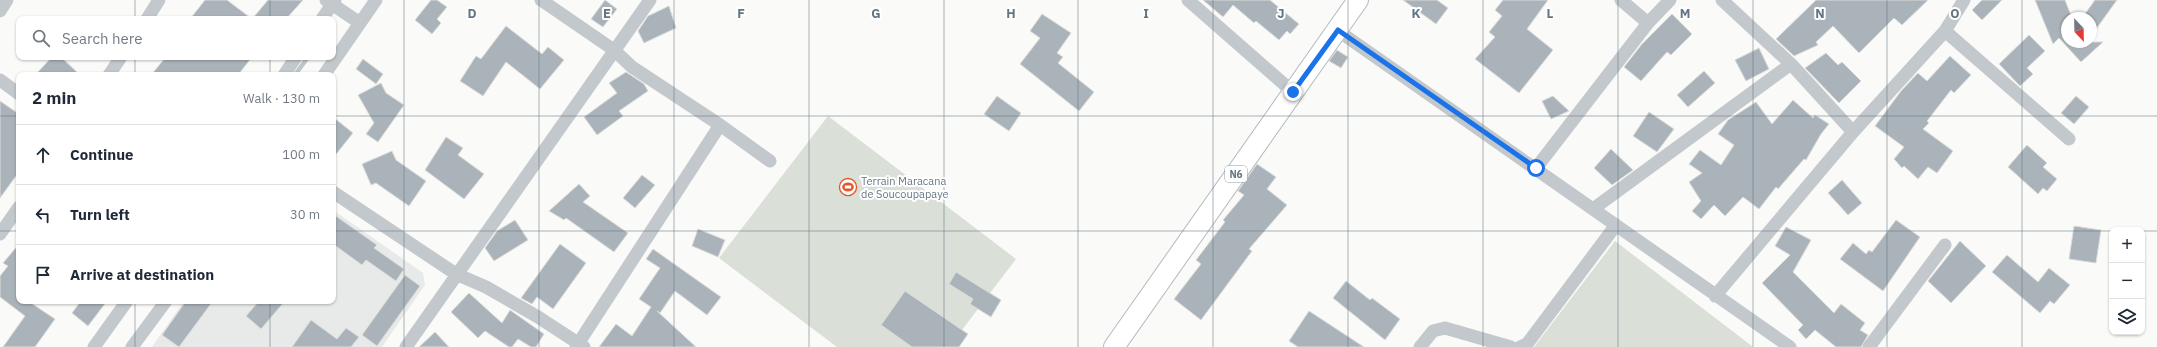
<!DOCTYPE html>
<html lang="en">
<head>
<meta charset="utf-8">
<style>
	:root { --surface:#fff; --page:#f2f2f3; --text:#1f2937; --muted:#747a83; --line:#e0e1e3 }
	body { margin:0; font-family:"IBM Plex Sans",sans-serif; background:var(--page); color:var(--text) }
	.controls { position:absolute; right:12px; bottom:12px; display:grid; overflow:hidden; border-radius:8px; box-shadow:0 1px 3px #0004 }
	.controls button { width:36px; height:36px; display:grid; place-items:center; padding:0; border:0; border-bottom:1px solid var(--line); background:var(--surface); color:var(--text); font:20px sans-serif }
	.compass { position:absolute; left:2061px; top:12px; width:36px; height:36px; border-radius:50%; background:var(--surface); box-shadow:0 1px 3px #0004; rotate:158deg }
	.stop { position:absolute; width:12px; height:12px; margin:-9px; border:3px solid #1a73e8; border-radius:50%; background:#fff }
	.stop.end { background:#1a73e8; border-color:#fff; box-shadow:0 1px 4px #0008 }
	.list { margin:0; padding:0; list-style:none }
	h2 { display:flex; justify-content:space-between; align-items:center; height:52px; margin:0; padding:0 16px; font-size:17px }
	h2 small { font-size:13px; font-weight:400; color:var(--muted) }
	.list li { display:grid; grid-template-columns:26px 1fr auto; gap:12px; align-items:center; box-sizing:border-box; height:60px; padding:0 16px; border-top:1px solid var(--line) }
	.list b { display:block; font-size:15px; white-space:nowrap }
	.list em { font-size:13px; font-style:normal; color:var(--muted) }
	.icon { flex:none; width:22px; height:22px; fill:none; stroke:currentColor; stroke-width:2; stroke-linecap:round; stroke-linejoin:round }
	.map { position:relative; flex:none; width:2157px; height:347px; overflow:hidden }
	.search { position:absolute; background:var(--surface); box-shadow:0 1px 3px #0004; left:16px; top:16px; width:320px; height:44px; display:flex; align-items:center; gap:10px; box-sizing:border-box; padding:0 14px; border-radius:8px; color:var(--muted); font-size:15px }
	.panel { position:absolute; background:var(--surface); box-shadow:0 1px 3px #0004; left:16px; top:72px; width:320px; height:232px; border-radius:8px }
	.map>svg:first-child { display:block }
</style>
</head>
<body>
<div class="map">
<svg width="2157" height="347" viewBox="0 0 2157 347">
	<rect width="100%" height="100%" fill="#fafaf8"/>
	<path fill="#e8e9e9" d="M333,210L423,273L425,285L382,347H152L184,301H333Z"/>
	<path fill="#dadfd7" d="M828,116L1016,259L949,347H837L719,258Z
		M1615,241L1753,347H1534Z"/>
	<g fill="none" stroke-linecap="round" stroke-linejoin="round">
		<path stroke="#bbc7cb" stroke-width="4.5" d="M295,75L308,57"/>
	</g>
	<path fill="#aab3b9" stroke="#dcdcda" d="M205,0H227L252,19L268,0H303L286,19H190Z
		M431,0H437L447,7L437,19L441,23L432,34L415,20Z
		M605,0L617,9L603,27L591,19Z
		M1203,0H1270L1299,24L1290,34L1287,31L1279,40L1256,21L1254,23L1233,5L1223,17Z
		M1403,0H1437L1448,8L1436,24Z
		M1503,0H1548L1527,29L1553,50L1519,93L1475,59L1495,37L1489,32L1502,16L1495,10Z
		M1816,0H1928L1902,25L1894,18L1859,53L1833,26L1816,42L1818,45L1794,56L1776,39Z
		M1982,0H2002L1982,20L1972,10Z
		M2035,0H2065L2072,18H2067V42H2103L2081,62L2059,38L2053,44Z
		M2095,0H2117L2091,36V18H2082Z
		M669,6L676,28L644,43L638,31L648,16Z
		M1042,14L1071,33L1057,53L1063,57L1058,63L1094,92L1079,111L1020,64L1040,38L1030,31Z
		M1672,14L1692,34L1671,55L1667,52L1641,81L1624,67L1642,44Z
		M506,26L542,54L548,47L564,60L540,89L506,62L483,96L460,81L476,56L481,59Z
		M2029,35L2045,51L2027,68L2033,74L2020,86L1999,64Z
		M1759,48L1769,69L1746,81L1735,60Z
		M1337,50L1348,57L1341,68L1329,61Z
		M1826,53L1838,65L1842,62L1861,81L1839,103L1805,68Z
		M1950,56L1971,75L1954,93L1951,90L1927,121L1929,123L1923,129L1953,151L1937,173L1928,167L1918,179L1904,166L1902,168L1894,159L1904,147L1875,126L1901,91L1918,73L1927,81Z
		M52,57H61L80,75H35Z
		M166,57H252L238,75H151Z
		M363,59L383,74L376,84L356,69Z
		M1704,71L1715,83L1688,107L1677,95Z
		M626,72L644,84L648,91L619,111L623,116L597,135L584,117L617,93L609,83Z
		M381,83L386,93L404,105L378,142L366,134L374,123L358,95Z
		M997,96L1021,113L1009,131L984,114Z
		M1553,96L1569,111L1551,119L1542,101Z
		M2076,96L2089,107L2074,124L2061,113Z
		M1793,100L1813,118L1815,115L1829,124L1821,134L1806,160L1804,159L1778,189L1776,187L1759,209L1743,197L1725,216L1714,205L1701,219L1692,211L1701,201L1689,182L1702,173L1689,164L1700,150L1721,165L1734,145L1718,134L1728,120L1756,102L1772,124Z
		M0,101L19,114V172L0,198Z
		M1649,112L1674,129L1657,152L1633,136Z
		M333,117L353,133L333,158Z
		M446,137L463,148L458,155L484,174L464,199L425,170Z
		M2027,145L2047,163L2043,167L2057,179L2047,191L2043,188L2038,194L2008,167Z
		M1611,149L1633,170L1612,185L1594,168Z
		M392,151L396,160L426,181L409,206L376,183L371,185L362,164Z
		M1257,164L1276,177L1267,189L1287,205L1249,249L1252,251L1201,320L1174,299L1201,264L1196,260L1225,222L1223,220L1244,195L1238,191Z
		M642,175L655,185L635,208L623,198Z
		M1842,180L1862,203L1848,215L1828,193Z
		M579,184L590,196L583,202L628,233L614,252L566,218L564,220L549,211Z
		M333,214L377,245L374,248L404,269L396,281L366,260L362,265L333,244Z
		M515,220L528,240L494,261L485,248L497,231Z
		M1896,220L1920,237L1883,291L1840,259L1853,243L1866,254L1869,250L1872,252Z
		M2074,226L2101,230L2096,263L2069,259Z
		M1786,227L1811,240L1793,272L1834,313L1841,304L1865,323L1860,330L1868,335L1861,347H1836L1815,330L1806,339L1798,330L1803,325L1762,283L1790,255L1775,246Z
		M698,229L725,240L718,257L692,246Z
		M1960,241L1986,266L1951,303L1928,281Z
		M19,244V301H28L55,319L35,347H3L25,316L0,297V276L8,266L3,263Z
		M560,244L586,263L553,309L537,297L532,304L521,298Z
		M653,249L721,297L707,315L675,291L660,313L657,311L696,347H599L616,324L632,336L651,307L639,299L660,268L646,259Z
		M2007,255L2038,282L2049,268L2070,285L2054,304L2050,301L2040,313L1992,272Z
		M956,272L1001,300L991,317L970,304L973,299L949,284Z
		M405,275L420,286L377,346L362,335Z
		M1346,281L1370,300L1372,298L1400,319L1385,340L1333,298Z
		M905,291L968,334L959,347H912L881,325Z
		M469,293L502,323L510,310L544,334L536,347H531L518,339L512,347H509L485,331L478,338L451,312Z
		M81,301H107L88,326L72,313Z
		M186,301H213L179,347L162,335Z
		M259,301H285L261,329L246,316Z
		M1309,311L1364,347H1298L1289,341Z
		M311,320L337,339L346,328L359,337L351,347H292Z
		M435,332L449,347H419Z"/>
	<g fill="none" stroke-linecap="round" stroke-linejoin="round">
		<g stroke="#b5babe" stroke-width="22">
			<path id="primary" d="M1114,347L1358,0"/>
		</g>
		<path stroke="#c3c8cc" stroke-width="13" d="M326,0L360,23
			M541,0L614,50L632,67L720,125L770,161
			M1188,0L1293,92
			M1621,0L1648,23
			M1722,0L1791,64L1853,132
			M0,11L7,0
			M147,19L159,0
			M322,19L335,0
			M1337,30L1790,347
			M1945,31L2069,139
			M109,75L121,57
			M284,75L296,57
			M324,75L376,0
			M0,80L19,94
			M1536,168L1648,23L1670,0
			M333,192L456,274L486,287L538,317L584,347
			M1593,209L1791,64
			M0,234L19,207
			M1715,296L1853,132L1945,31L1964,0
			M94,347L127,301
			M132,347L166,301
			M406,347L650,0
			M576,347L720,125
			M1420,347L1433,331L1445,328L1511,347
			M1520,347L1527,344L1616,225
			M1869,347L1945,245"/>
		<use href="#primary" stroke="#fff" stroke-width="20"/>
	</g>
	<g fill="none" stroke-linecap="round" stroke-linejoin="round">
		<path stroke="#1a73e8" stroke-width="5" d="M1293,92L1338,30L1536,168"/>
	</g>
	<path fill="none" stroke="#657683" stroke-width="1" stroke-opacity="0.55" d="M135,0V19M270,0V19M404,0V347M539,0V347M674,0V347M809,0V347M944,0V347M1078,0V347M1213,0V347M1348,0V347M1483,0V347M1618,0V347M1753,0V347M1887,0V347M2022,0V347M135,57V75M270,57V75M0,116H19M333,116H2157M0,231H19M333,231H2112M2142,231H2157M135,301V347M270,301V347"/>
	<defs>
		<g id="stadium-ring" transform="scale(0.9)"><circle r="9.5" fill="#fff" stroke="#e4572e" stroke-width="1.5"/><path d="M0-5a6.5 5 0 1 0 0 10a6.5 5 0 1 0 0-10ZM-3.5-1.8h7v3.6h-7Z" fill="#e4572e"/></g>
	</defs>
	<g fill-rule="evenodd">
		<use href="#stadium-ring" x="848" y="187"/>
	</g>
	<g text-anchor="middle" stroke-width="4" stroke-linejoin="round" paint-order="stroke">
		<rect fill="#fff" stroke="#939fa8" stroke-width="1" x="1225" y="166" width="22" height="16" rx="3"/>
		<g font-size="10" font-weight="bold" fill="#657683">
			<text x="1236" y="178">N6</text>
		</g>
		<g font-size="11" fill="#657683" stroke="#fff" text-anchor="start">
			<text x="861" y="185">Terrain Maracana<tspan x="861" dy="13">de Soucoupapaye</tspan></text>
		</g>
	</g>
	<g font-size="13" text-anchor="middle" font-weight="bold" fill="#657683" stroke="#fff" stroke-width="4" stroke-linejoin="round" paint-order="stroke">
		<text x="472" y="18">D</text>
		<text x="607" y="18">E</text>
		<text x="741" y="18">F</text>
		<text x="876" y="18">G</text>
		<text x="1011" y="18">H</text>
		<text x="1146" y="18">I</text>
		<text x="1281" y="18">J</text>
		<text x="1416" y="18">K</text>
		<text x="1550" y="18">L</text>
		<text x="1685" y="18">M</text>
		<text x="1820" y="18">N</text>
		<text x="1955" y="18">O</text>
	</g>
</svg>
<div class="controls">
<button>+</button>
<button>−</button>
<button><svg class="icon" aria-label="layers" viewBox="0 0 24 24"><path d="M12 4l9 5-9 5-9-5zM3 14l9 5 9-5"/></svg></button>
</div>
<svg class="compass" viewBox="-18 -18 36 36"><path d="M0-13l5 13h-10z" fill="#e53935"/><path d="M0 13l5-13h-10z" fill="#747a83"/></svg>
<div class="stop" style="left:1536px;top:168px"></div>
<div class="stop end" style="left:1293px;top:92px"></div>
<div class="search"><svg class="icon" aria-label="search" viewBox="0 0 24 24"><circle cx="10" cy="10" r="6"/><path d="M15 15l6 6"/></svg>Search here</div>
<section class="panel">
<h2>2 min<small>Walk · 130 m</small></h2>
<ul class="list">
<li><svg class="icon" aria-label="ahead" viewBox="0 0 24 24"><path d="M12 20V5M6 11l6-6 6 6"/></svg><div><b>Continue</b></div><em>100 m</em></li>
<li><svg class="icon" aria-label="left" viewBox="0 0 24 24"><path d="M17 20v-9H6M10 6l-5 5 5 5"/></svg><div><b>Turn left</b></div><em>30 m</em></li>
<li><svg class="icon" aria-label="arrive" viewBox="0 0 24 24"><path d="M6 21V4h12l-3 4 3 4H6"/></svg><div><b>Arrive at destination</b></div></li>
</ul>
</section>
</div>
</body>
</html>
